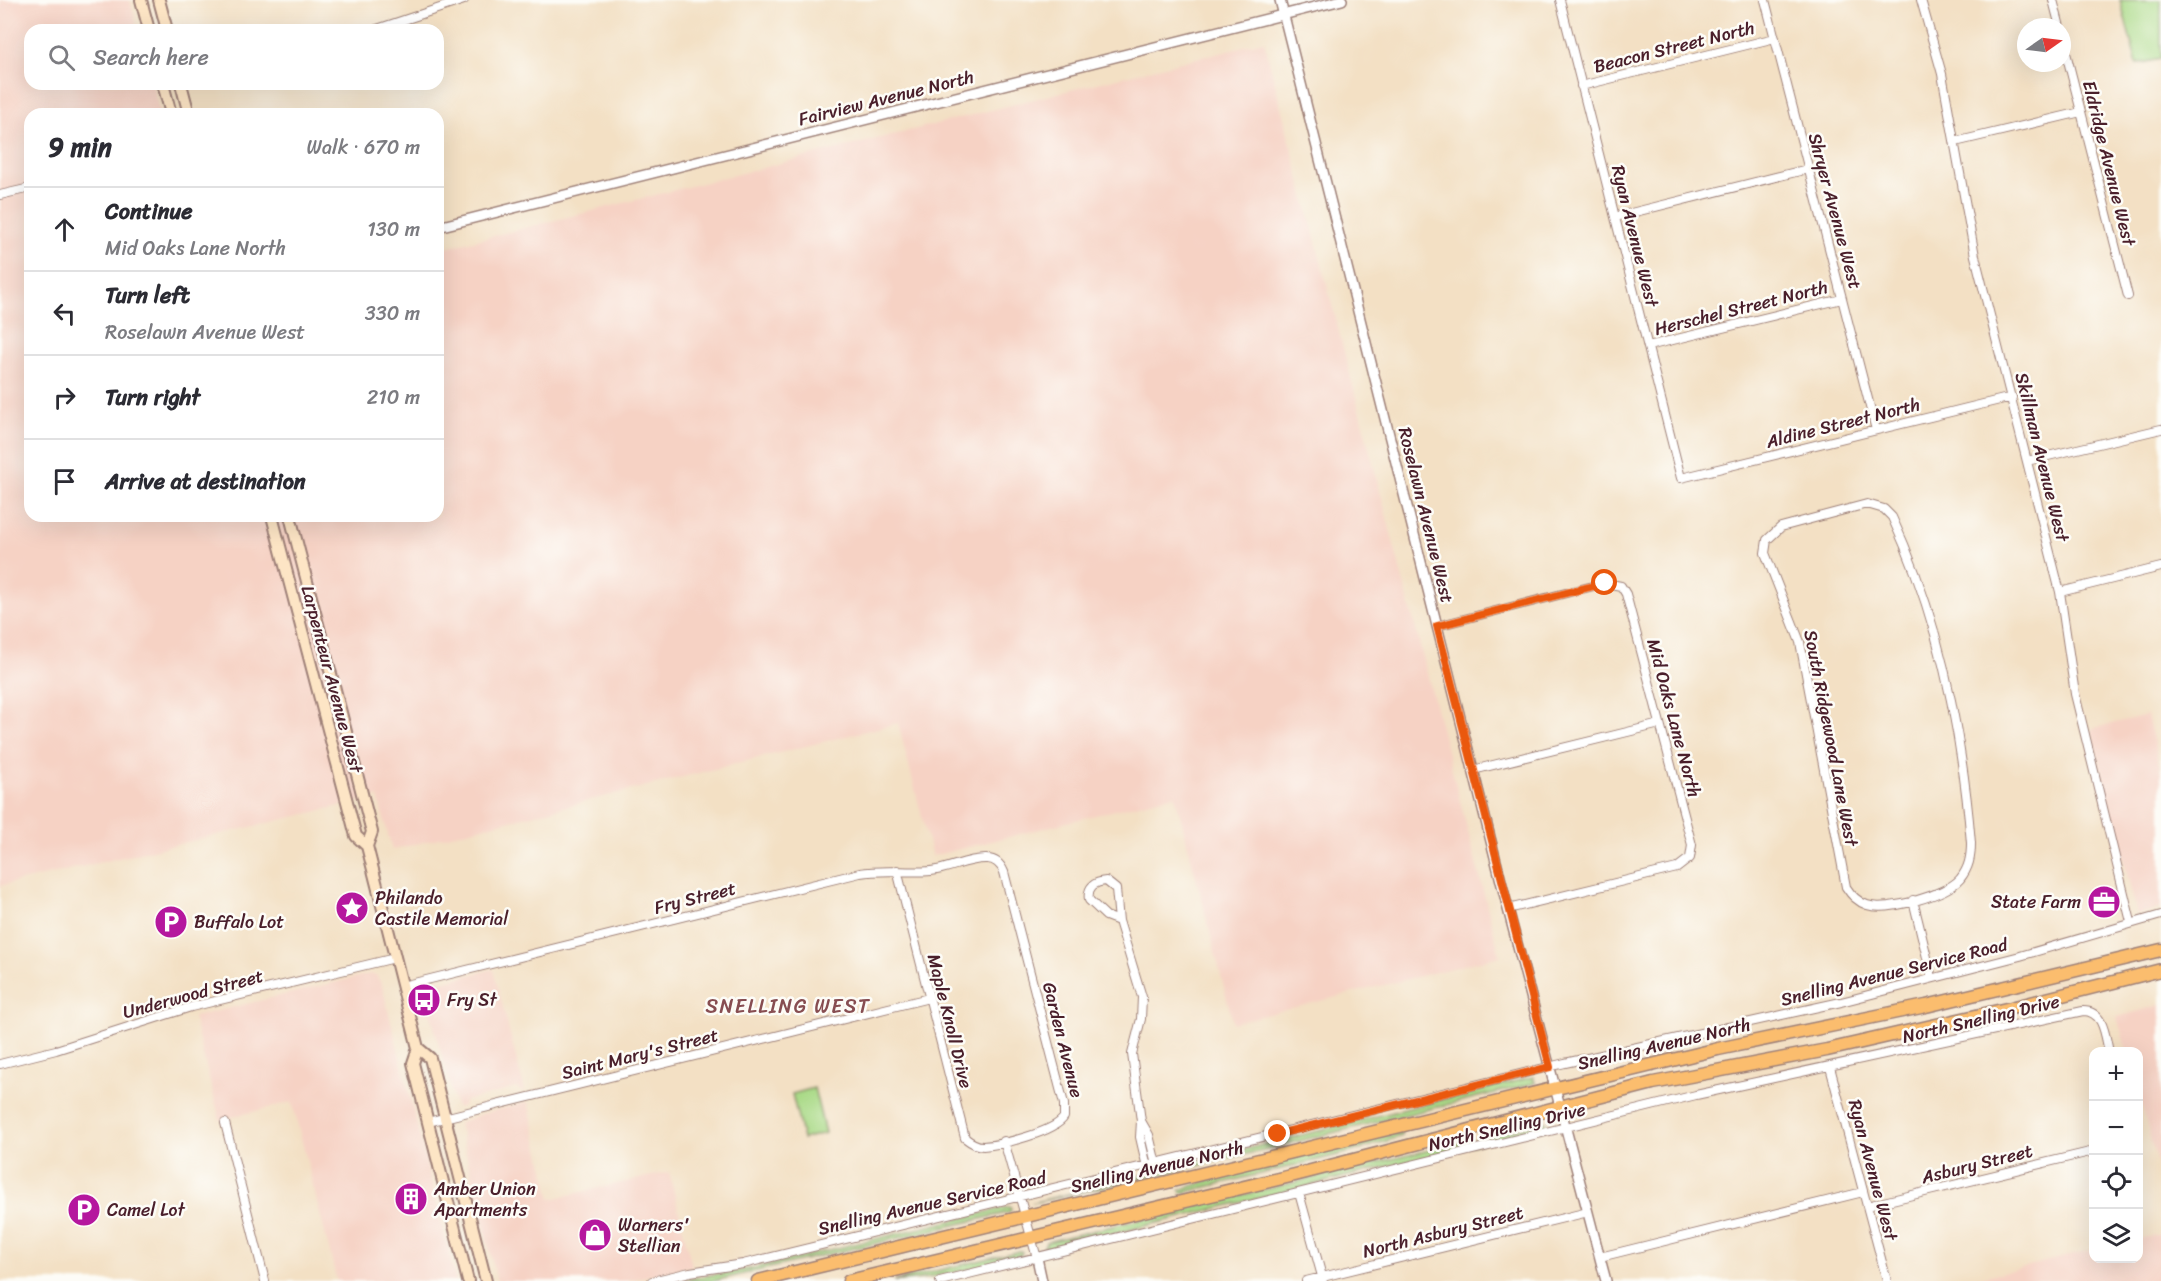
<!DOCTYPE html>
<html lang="en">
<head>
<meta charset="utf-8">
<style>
	:root { --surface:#fff; --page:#f7f7f7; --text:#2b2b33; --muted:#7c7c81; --line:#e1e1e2 }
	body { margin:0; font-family:Sriracha,sans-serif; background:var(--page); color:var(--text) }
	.controls { position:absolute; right:18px; bottom:18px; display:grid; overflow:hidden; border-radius:12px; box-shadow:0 6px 24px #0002 }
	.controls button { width:54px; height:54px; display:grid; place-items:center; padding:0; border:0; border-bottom:2px solid var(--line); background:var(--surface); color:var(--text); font:30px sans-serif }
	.compass { position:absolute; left:2017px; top:18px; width:54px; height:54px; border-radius:50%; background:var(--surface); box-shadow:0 6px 24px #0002; rotate:76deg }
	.stop { position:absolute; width:18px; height:18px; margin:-14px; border:4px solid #ea580c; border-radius:50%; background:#fff }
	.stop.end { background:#ea580c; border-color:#fff; box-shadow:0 2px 6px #0008 }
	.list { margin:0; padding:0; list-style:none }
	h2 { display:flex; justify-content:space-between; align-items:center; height:78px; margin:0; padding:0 24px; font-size:26px }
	h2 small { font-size:20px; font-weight:400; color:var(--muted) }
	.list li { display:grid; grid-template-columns:39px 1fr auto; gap:18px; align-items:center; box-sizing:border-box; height:84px; padding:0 24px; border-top:2px solid var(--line) }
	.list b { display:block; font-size:22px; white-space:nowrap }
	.list p { margin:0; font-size:20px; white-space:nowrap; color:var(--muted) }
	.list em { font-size:20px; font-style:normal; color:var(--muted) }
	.icon { flex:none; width:33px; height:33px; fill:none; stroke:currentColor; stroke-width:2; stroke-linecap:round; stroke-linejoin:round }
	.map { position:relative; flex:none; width:2161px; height:1281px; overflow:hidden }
	.search { position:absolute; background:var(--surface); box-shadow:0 6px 24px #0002; left:24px; top:24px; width:420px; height:66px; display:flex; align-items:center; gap:15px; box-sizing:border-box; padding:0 21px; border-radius:18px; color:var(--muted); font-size:22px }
	.panel { position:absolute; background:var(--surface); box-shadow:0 6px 24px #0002; left:24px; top:108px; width:420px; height:414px; border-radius:18px }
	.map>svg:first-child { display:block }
</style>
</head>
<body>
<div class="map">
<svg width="2161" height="1281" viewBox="0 0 2161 1281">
	<rect width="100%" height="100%" fill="#fdfcf7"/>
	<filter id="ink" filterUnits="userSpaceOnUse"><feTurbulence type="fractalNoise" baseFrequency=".0167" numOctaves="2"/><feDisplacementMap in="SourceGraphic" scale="12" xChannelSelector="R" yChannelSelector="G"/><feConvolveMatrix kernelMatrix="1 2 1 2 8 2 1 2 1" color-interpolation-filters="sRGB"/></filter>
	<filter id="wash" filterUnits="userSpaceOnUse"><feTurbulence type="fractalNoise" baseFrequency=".008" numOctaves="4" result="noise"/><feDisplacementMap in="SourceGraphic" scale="24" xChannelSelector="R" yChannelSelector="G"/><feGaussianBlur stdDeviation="1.35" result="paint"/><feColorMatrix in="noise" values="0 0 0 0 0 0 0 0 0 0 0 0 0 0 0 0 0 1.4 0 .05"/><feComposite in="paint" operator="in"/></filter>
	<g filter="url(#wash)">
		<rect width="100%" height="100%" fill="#f3e0c4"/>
		<path fill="#f6d2c4" d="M0,0H130L138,30H30V84H152L160,114H30V516H438V250L1264,41L1500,956L1233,1023L1175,795L932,856L898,723L392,850L378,797L0,886Z
			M2147,715L2161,772V908L2137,914L2091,729Z
			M493,969L525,1092L516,1088L465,1101L462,1107H456L425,994L427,986Z
			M370,974L376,975L382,985L456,1281H337L292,1102L220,1120L193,1017Z
			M2161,1005V1178L2139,1095L2138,1052L2127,1051L2117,1017Z
			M528,1102L551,1199L669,1172L692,1266L625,1281H497L459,1123L481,1114Z
			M2161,1234V1281H1966L2093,1250L2094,1258H2138L2139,1239Z"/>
		<path fill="#aada88" stroke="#7a7c5a" stroke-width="1.5" d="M2120,0H2161V59L2137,64Z
			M1533,1077L1535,1083L1177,1171L1032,1203Z
			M814,1088L825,1133L803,1139L792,1094Z
			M1546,1122L1548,1127L1075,1243L1047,1249L1044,1246L1047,1242Z
			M1401,1132L1402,1136L1350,1152L1181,1193L1180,1190L1231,1173Z
			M1009,1207L1011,1208L1010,1212L713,1281H675L750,1269Z
			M1020,1251L1022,1252L1021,1255C983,1265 932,1281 894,1281Z"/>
	</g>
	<g filter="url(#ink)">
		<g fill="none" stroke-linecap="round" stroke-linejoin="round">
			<g stroke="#9e8078" stroke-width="10">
				<path id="minor" d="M1560,0L1681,478L2012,397
					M1765,0L1876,430
					M1921,0L1942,74L1975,256L2060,592L2075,694L2131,922
					M2053,0L2060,27
					M374,30L464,0
					M2062,37L2128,296
					M1581,86L1775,38
					M1955,142L2081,112
					M0,195L30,188
					M1615,217L1808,169
					M1648,346L1842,299
					M2027,461L2161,429
					M1867,504L1884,509L1892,517C1939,618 1962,733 1971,843C1971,857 1969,868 1960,879C1946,895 1887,912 1867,905C1858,902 1851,895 1846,887L1800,642L1765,553L1767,540L1781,527Z
					M2060,592L2161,567
					M1437,626L1605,583L1621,586L1626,594L1692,845L1690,858L1677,868L1508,909
					M1473,770L1660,724
					M1913,900L1932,978
					M1119,921L1106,916L1089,900C1087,887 1094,882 1106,881L1116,889L1119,921L1142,997L1141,1019L1132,1054L1141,1121L1140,1137L1147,1167
					M402,986L860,873C884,869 907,873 931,871C950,869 968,858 987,859C996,859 1001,865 1004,872L1064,1104V1117C1055,1132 1001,1145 983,1146C976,1146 970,1142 965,1138L897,870
					M0,1064L56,1050L191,1007L395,958
					M1830,1067L1887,1281
					M1141,1121L1149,1135L1156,1164
					M428,1122L929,998
					M225,1123L265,1281
					M1004,1141L1037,1258
					M1299,1193L1323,1280
					M1867,1206L2094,1151
					M1600,1257L1863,1192
					M652,1281L690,1272L743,1264L1565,1063L1841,1002L2020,956L2161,915
					M940,1281L1696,1095L2083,1011C2104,1011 2105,1035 2109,1052
					M1306,1281L1588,1212"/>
			</g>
			<g stroke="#9e8078" stroke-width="12">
				<path id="tertiary" d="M1280,0L1508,909L1606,1281
					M438,227L1342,0
					M1037,1258L1042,1281"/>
			</g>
			<g stroke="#9e8078" stroke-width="14">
				<path id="secondary" d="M141,0L149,30
					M159,0L167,30
					M163,84L171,114
					M181,84L189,114
					M272,516L356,836L367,846L418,1048L413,1063L468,1281
					M290,516L372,832L367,846
					M418,1048L430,1058L486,1281"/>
			</g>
			<g stroke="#9e8078" stroke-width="15">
				<path id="primary" d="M758,1281L1718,1049L1926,1006L2161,950
					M849,1281L1295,1175L1653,1083L1827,1050L2011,1008L2161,970"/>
			</g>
			<use href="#minor" stroke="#fff" stroke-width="8"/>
			<use href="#tertiary" stroke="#fff" stroke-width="9"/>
			<use href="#secondary" stroke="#fde5c5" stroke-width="10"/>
			<use href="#primary" stroke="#fbbd6e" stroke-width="12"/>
		</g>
	</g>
	<g fill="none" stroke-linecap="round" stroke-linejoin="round" filter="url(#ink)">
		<path stroke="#ea580c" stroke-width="8" d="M1278,1134L1550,1067L1437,626L1605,583"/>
	</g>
	<defs>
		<g id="office-disc" transform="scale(1.725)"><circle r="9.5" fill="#b5179e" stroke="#fdfcf7"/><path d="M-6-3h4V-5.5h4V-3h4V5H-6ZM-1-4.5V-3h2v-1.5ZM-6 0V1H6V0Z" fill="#fff"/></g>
		<g id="sight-disc" transform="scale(1.725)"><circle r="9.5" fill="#b5179e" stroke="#fdfcf7"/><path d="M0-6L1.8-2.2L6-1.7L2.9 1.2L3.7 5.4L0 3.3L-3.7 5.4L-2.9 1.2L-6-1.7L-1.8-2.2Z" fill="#fff"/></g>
		<g id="parking-disc" transform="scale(1.725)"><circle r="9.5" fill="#b5179e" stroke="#fdfcf7"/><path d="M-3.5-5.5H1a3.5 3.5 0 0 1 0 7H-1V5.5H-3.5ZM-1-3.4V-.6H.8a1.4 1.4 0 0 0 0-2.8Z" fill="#fff"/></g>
		<g id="bus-disc" transform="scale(1.725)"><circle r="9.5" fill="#b5179e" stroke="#fdfcf7"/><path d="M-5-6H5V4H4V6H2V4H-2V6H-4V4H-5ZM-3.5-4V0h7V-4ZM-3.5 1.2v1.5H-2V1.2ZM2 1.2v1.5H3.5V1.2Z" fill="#fff"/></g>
		<g id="building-disc" transform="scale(1.725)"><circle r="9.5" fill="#b5179e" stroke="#fdfcf7"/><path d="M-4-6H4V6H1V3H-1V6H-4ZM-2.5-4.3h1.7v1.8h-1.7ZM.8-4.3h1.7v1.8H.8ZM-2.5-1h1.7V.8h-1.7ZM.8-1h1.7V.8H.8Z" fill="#fff"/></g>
		<g id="shop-disc" transform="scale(1.725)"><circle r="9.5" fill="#b5179e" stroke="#fdfcf7"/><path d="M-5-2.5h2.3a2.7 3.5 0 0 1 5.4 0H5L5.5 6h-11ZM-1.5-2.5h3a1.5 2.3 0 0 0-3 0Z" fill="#fff"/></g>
	</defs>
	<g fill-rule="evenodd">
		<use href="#office-disc" x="2104" y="902"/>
		<use href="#sight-disc" x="352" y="908"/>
		<use href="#parking-disc" x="171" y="922"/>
		<use href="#bus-disc" x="424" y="1000"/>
		<use href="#building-disc" x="411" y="1199"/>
		<use href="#parking-disc" x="84" y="1210"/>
		<use href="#shop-disc" x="595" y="1235"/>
	</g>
	<g text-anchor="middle" stroke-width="5" stroke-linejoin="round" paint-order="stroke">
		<g font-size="18" fill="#4a1f2b" stroke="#fdfcf7">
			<text transform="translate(1674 47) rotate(-14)" y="6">Beacon Street North</text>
			<text transform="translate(886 98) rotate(-14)" y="6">Fairview Avenue North</text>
			<text transform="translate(2109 163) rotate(76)" y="6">Eldridge Avenue West</text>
			<text transform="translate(1835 211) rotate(75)" y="6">Shryer Avenue West</text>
			<text transform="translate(1635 236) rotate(76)" y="6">Ryan Avenue West</text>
			<text transform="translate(1741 308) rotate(-14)" y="6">Herschel Street North</text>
			<text transform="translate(1843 423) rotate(-14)" y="6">Aldine Street North</text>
			<text transform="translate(2042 457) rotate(76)" y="6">Skillman Avenue West</text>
			<text transform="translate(1426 515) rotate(76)" y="6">Roselawn Avenue West</text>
			<text transform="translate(332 679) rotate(75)" y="6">Larpenteur Avenue West</text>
			<text transform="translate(1674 718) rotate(75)" y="6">Mid Oaks Lane North</text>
			<text transform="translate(1831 738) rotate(79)" y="6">South Ridgewood Lane West</text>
			<text transform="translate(695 898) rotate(-14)" y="6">Fry Street</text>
			<text transform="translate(1894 972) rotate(-14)" y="6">Snelling Avenue Service Road</text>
			<text transform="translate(193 994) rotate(-15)" y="6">Underwood Street</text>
			<text transform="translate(1981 1019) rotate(-13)" y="6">North Snelling Drive</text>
			<text transform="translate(950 1021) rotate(76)" y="6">Maple Knoll Drive</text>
			<text transform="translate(1063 1040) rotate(76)" y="6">Garden Avenue</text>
			<text transform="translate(1664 1044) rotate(-13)" y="6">Snelling Avenue North</text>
			<text transform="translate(640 1054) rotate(-14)" y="6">Saint Mary's Street</text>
			<text transform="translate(1507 1127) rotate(-13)" y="6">North Snelling Drive</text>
			<text transform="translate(1977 1164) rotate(-14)" y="6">Asbury Street</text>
			<text transform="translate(1157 1167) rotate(-13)" y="6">Snelling Avenue North</text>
			<text transform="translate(1873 1170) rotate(75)" y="6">Ryan Avenue West</text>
			<text transform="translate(932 1203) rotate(-13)" y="6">Snelling Avenue Service Road</text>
			<text transform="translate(1443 1232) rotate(-14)" y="6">North Asbury Street</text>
		</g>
		<g font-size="18" fill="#4a1f2b" stroke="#fdfcf7" text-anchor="start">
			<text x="375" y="904">Philando<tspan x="375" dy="21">Castile Memorial</tspan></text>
			<text x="2081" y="908" text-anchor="end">State Farm</text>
			<text x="194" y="928">Buffalo Lot</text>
			<text x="447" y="1006">Fry St</text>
			<text x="434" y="1195">Amber Union<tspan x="434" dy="21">Apartments</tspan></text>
			<text x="107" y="1216">Camel Lot</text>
			<text x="618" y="1231">Warners'<tspan x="618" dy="21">Stellian</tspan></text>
		</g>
		<g font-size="20" letter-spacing="1.5" fill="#874d51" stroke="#fdfcf7">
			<text x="788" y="1013">SNELLING WEST</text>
		</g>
	</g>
</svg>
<div class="controls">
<button>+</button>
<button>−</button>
<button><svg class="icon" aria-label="locate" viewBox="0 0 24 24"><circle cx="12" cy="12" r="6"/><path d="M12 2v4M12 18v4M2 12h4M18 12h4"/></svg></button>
<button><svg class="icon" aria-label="layers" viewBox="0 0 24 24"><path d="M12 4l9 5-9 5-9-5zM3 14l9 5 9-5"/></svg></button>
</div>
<svg class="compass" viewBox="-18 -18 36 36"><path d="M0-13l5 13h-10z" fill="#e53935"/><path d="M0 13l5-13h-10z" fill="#7c7c81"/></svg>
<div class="stop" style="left:1605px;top:583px"></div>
<div class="stop end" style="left:1278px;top:1134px"></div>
<div class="search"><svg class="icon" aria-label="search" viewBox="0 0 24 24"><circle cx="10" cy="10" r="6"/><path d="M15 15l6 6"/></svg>Search here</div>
<section class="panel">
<h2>9 min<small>Walk · 670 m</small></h2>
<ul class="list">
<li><svg class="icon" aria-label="ahead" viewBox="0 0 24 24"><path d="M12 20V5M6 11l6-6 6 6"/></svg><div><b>Continue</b><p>Mid Oaks Lane North</p></div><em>130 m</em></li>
<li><svg class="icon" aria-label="left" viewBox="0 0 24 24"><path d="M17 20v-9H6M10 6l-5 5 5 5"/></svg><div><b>Turn left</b><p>Roselawn Avenue West</p></div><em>330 m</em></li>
<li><svg class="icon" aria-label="right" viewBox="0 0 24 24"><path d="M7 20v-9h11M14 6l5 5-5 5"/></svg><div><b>Turn right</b></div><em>210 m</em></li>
<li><svg class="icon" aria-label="arrive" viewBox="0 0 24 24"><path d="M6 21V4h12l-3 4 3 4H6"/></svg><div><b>Arrive at destination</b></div></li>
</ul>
</section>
</div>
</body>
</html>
